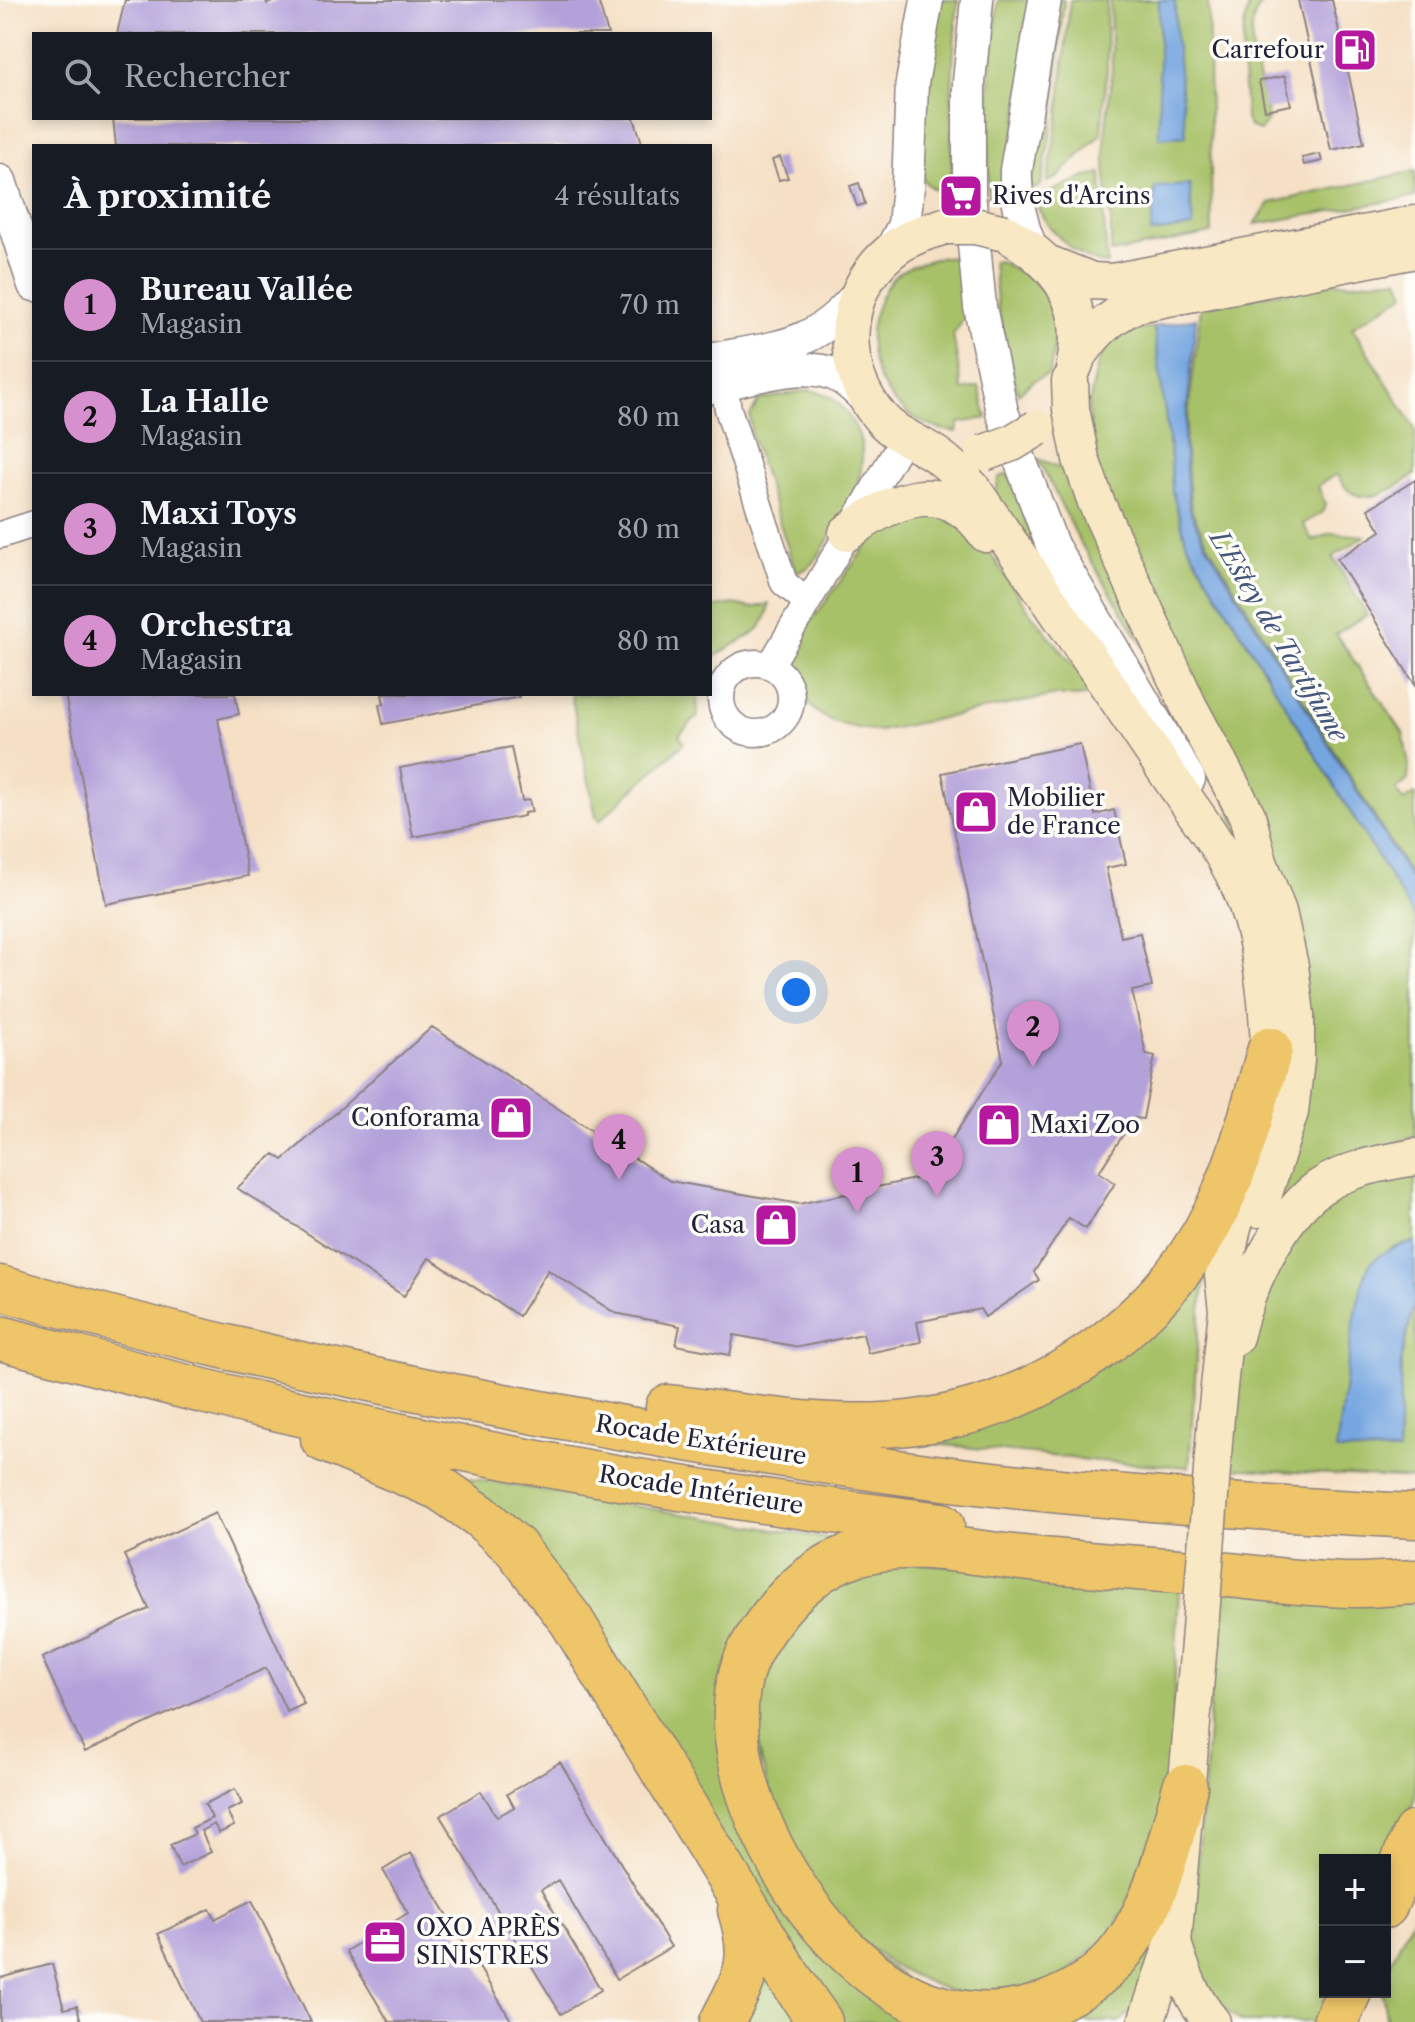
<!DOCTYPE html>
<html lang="fr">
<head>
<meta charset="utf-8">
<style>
	:root { --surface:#171b24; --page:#242831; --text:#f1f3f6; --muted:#9ea1a6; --line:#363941; --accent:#d690ce }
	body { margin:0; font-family:"Libre Caslon Text",serif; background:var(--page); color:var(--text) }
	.controls { position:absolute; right:24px; bottom:24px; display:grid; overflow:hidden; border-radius:0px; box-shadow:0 4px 12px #0003 }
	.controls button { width:72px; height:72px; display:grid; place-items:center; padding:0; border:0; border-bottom:2px solid var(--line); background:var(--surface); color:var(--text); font:40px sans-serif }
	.you { position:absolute; left:796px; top:992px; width:28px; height:28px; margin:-20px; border:6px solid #fff; border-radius:50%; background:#1a73e8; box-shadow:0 0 0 12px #1a73e833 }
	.badge { display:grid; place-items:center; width:52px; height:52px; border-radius:50%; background:var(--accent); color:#111; font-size:26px; font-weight:700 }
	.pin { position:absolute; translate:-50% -66px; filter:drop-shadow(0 2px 4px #0008) }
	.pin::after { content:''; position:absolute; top:42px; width:28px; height:24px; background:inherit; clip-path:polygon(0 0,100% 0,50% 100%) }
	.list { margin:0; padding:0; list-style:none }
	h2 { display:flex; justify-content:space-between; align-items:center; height:104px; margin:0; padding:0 32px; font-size:34px }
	h2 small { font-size:26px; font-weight:400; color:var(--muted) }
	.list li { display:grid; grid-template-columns:52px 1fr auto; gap:24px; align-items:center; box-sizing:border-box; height:112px; padding:0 32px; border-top:2px solid var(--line) }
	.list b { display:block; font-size:30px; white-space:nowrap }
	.list p { margin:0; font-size:26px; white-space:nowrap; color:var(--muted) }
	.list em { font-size:26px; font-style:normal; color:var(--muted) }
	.icon { flex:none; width:44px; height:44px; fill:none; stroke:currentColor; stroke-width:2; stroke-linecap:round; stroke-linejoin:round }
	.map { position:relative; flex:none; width:1415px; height:2022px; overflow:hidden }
	.search { position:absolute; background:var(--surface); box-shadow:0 4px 12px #0003; left:32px; top:32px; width:680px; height:88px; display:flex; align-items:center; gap:20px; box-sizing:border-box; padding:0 28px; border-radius:0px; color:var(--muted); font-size:30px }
	.panel { position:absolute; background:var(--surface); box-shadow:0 4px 12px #0003; left:32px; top:144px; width:680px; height:552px; border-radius:0px }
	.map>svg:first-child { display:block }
</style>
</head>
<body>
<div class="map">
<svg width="1415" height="2022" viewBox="0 0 1415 2022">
	<rect width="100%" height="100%" fill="#fdfcf7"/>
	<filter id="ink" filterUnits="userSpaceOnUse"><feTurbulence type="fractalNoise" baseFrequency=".0125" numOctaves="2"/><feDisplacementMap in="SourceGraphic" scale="16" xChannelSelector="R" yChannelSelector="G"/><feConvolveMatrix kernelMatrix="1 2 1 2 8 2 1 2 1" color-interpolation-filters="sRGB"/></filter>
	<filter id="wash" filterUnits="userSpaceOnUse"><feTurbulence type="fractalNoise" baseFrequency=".006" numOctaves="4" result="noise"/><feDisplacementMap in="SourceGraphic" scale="32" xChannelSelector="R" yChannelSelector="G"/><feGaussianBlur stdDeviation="1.8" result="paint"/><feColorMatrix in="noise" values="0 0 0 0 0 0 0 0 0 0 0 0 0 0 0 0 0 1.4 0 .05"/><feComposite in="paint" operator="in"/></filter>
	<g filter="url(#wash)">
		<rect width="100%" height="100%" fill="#f5e0c5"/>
		<path fill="#a7c167" stroke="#647251" stroke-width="2" d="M935,0H958C951,66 950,130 953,196C944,193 932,190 925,182C913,166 932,27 935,0Z
			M998,0H1037L1007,179L988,198L989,89Z
			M1053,0H1064L1053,121L1041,185L1034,189L1024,186Z
			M1070,0H1106L1107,69L1101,134L1057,178L1047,182L1059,114Z
			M1110,0H1208L1212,233L1111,253V221L1105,168V136L1112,69Z
			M1253,0H1265C1235,30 1264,84 1268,120L1260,131L1249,126L1246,119C1245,91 1236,20 1253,0Z
			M1415,171V197L1255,224L1270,203Z
			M1101,173L1107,264C1079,262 1040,225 1035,198L1083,178Z
			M942,257H957L965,317L953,335L962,390L979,387L987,418L959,423L957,432C896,427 854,365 877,307C881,296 887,283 896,275C908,265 927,261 942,257Z
			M999,261C1009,267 1023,272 1032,280C1059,304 1057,343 1049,374L1034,380L1018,394L998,310L993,262Z
			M1399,278L1405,294L1352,327L1415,428V475C1398,486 1369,507 1348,490C1344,486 1340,479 1336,474L1318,486L1325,503L1323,512L1303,524L1313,541L1330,533L1365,536L1333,557L1367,615L1336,634L1403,733L1409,765L1408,780L1396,790L1403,801L1415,794V883L1204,537L1191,509L1185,441L1201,307L1335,282L1352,283Z
			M1154,327L1171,458L1172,491L1187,544L1415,918V1137L1352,1155L1274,1210L1307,1003L1095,468L1088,409L1098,363L1109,343L1121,333Z
			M808,390C827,392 837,400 848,415C879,456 853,498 831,535C822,549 815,567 799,572L794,567L751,434L750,416L759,400Z
			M1038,459L1075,473L1144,647L1081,544Z
			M1008,474L1033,539L1053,581L994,500L999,477Z
			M925,506L982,541L1029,611L1097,694L1076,697L1056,695L879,731C861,729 840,726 824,717C792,698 792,656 807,627L880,527Z
			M734,604L751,608L769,604C767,640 730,640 710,661V608Z
			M571,694H697L698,716L679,735L684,743L599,821L596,817Z
			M1415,1173V1242L1391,1248L1398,1451L1401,1358L1415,1302V1479L1228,1468L1233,1388L1242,1344L1293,1235L1319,1209L1354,1188Z
			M1210,1237L1198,1334L1189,1467L1098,1461L831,1433L969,1419Z
			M445,1474L843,1541L754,1616L764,1872L962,2022H830Z
			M885,1560L1179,1587L1171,1761L1158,1826L1139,1888L1109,1935L1060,1979L996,1997L951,1992L898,1969L848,1932L779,1834L750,1711L784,1622L811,1594Z
			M1219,1589L1415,1603V1798L1385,1870V1860H1325L1323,2022H1242C1207,1998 1197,1978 1192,1937Z
			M1158,1896L1151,1966L1140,1999L1120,2022H1007L1039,2016Z
			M1415,1913V2022H1387L1382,1992H1385V1973Z
			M759,1946L810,2022H730Z"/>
		<path fill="#76a6e0" stroke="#4c648e" stroke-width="2" d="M1159,0H1175L1176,41L1186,136L1159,138Z
			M1190,185L1193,227L1151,233L1155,187Z
			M1196,318L1184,441L1189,509L1202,537L1220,567L1415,886V918L1187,544L1172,491L1171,458L1154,327Z
			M1415,1242V1302L1401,1358L1398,1452L1336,1451C1341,1418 1355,1282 1371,1263C1383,1250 1399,1246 1415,1242Z"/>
		<g id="blocks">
			<path fill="#b3a1da" d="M125,0H266L267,4L278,0H598L608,34H117Z
				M1298,0H1332L1364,143L1331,150Z
				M1285,76L1291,105L1265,110L1259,81Z
				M113,118H634L643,146H116Z
				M1320,154L1322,161L1304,165L1302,158Z
				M780,157L788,178L779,180L772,160Z
				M859,183L865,204L857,206L850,186Z
				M1415,480V685L1337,559L1381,531L1368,509Z
				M65,694H235L239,714L218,719L248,876L106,904Z
				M382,694H518L519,697L383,724L379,705L384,704Z
				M1080,744L1095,815L1114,810L1126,864L1106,868L1121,937L1140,933L1152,987L1132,991L1146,1054L1155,1056L1143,1119L1134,1118L1099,1172L1115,1183L1086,1229L1069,1218L1034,1272L1039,1280L985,1317L980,1309L917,1322L921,1342L868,1353L863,1334L799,1347L734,1335L730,1355L676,1345L680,1326L615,1313L548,1270L519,1316L429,1258L404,1296L237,1188L274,1154L283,1160L432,1027L670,1181L799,1204L928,1176L1003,1060L942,773Z
				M511,747L522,801L529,800L532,812L524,813V816L413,837L400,768Z
				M215,1513L304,1704L287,1712L266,1668L85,1752L42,1658L149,1609L124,1555Z
				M560,1762L671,1947L617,1979L558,1880L541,1890L601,1990L561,2014L440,1816L481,1791L497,1817L514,1807L507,1794Z
				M235,1789L242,1804L227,1811L234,1826L219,1833L214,1824L201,1831L211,1852L180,1867L170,1845L195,1834L192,1828L212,1818L205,1804Z
				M411,1853L436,1896L512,2022H389L346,1951L408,1913L383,1870Z
				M252,1900L311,2022H200L158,1934L210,1909L215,1919Z
				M52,1964L64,2009L77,2006L81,2022H0V1978Z"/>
		</g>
	</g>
	<g filter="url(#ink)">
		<use href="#blocks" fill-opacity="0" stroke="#8c8180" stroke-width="2"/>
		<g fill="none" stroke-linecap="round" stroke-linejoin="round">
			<g stroke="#8c8180" stroke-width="29">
				<path id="minor" d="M724,385L728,409L784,583L806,601
					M0,535L34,524
					M721 698a35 35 0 1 1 70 0a35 35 0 1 1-70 0Z
					M770,666L904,438"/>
			</g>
			<g stroke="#8c8180" stroke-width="35">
				<path id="tertiary" d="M977,0L969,82V192L980,307L1002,412L1052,545L1189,779
					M0,181L34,285
					M1031,248C1020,222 1015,198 1016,170L1045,0
					M890,252L904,225L908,187L912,83L927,0
					M710,360C776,346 812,350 858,294
					M710,387C746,380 808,357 841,378C850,383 858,392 865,398"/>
			</g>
			<g stroke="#8c8180" stroke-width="39">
				<path id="secondary" d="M945,226C925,232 906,238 890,252C839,295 839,369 880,417C892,432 909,438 925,448C944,458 958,473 972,488C1035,580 1099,671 1161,764C1184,799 1216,839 1234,875C1263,932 1270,1015 1269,1078
					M1005,233C1057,262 1088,302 1075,364
					M1049,264L1092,281L1112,282L1415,224
					M1076,360C1092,334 1109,317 1137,304L1415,250
					M1070,381L1071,409L1081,459L1096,502L1188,705L1247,815L1259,862L1278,912L1290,966L1296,1015V1060L1290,1112L1259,1209
					M847,533C894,498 946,475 986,534
					M1235,1337C1246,1289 1279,1216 1320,1187C1348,1168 1383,1163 1415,1157
					M1216,1416L1227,1310L1223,1276L1233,1227L1251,1175
					M1173,1943C1182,1972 1192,1999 1212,2022
					M1146,2022L1173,1943L1199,1643"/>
			</g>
			<g stroke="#8c8180" stroke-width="47">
				<path id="motorway" d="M0,1288C164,1335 331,1373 499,1405C636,1431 773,1455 912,1474C1078,1496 1247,1508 1415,1516
					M0,1338C70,1356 140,1376 211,1393C451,1451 696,1496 942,1525
					M668,1407C748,1416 835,1433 916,1422C1042,1406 1160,1325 1216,1211C1241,1160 1254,1103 1270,1049
					M323,1439L440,1488L480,1516L515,1547L571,1620L789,1977L820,2022
					M1185,1787C1168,1847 1155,1916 1111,1963C1091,1983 1066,1997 1039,2006C1005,2017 968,2017 933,2006C823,1972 713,1793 740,1678C745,1656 758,1635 772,1617C792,1590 822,1564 856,1554C913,1537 974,1554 1032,1559C1090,1565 1149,1569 1208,1573C1256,1577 1305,1585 1354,1585C1374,1585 1395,1583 1415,1582
					M1385,1906L1415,1833
					M722,2022C746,1976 756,1961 740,1910
					M1335,2022L1349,1992"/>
			</g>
			<use href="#minor" stroke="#fff" stroke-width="26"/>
			<use href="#tertiary" stroke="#fff" stroke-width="32"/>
			<use href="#secondary" stroke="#f8e8c3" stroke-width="36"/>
			<use href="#motorway" stroke="#eec569" stroke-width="44"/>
			<g stroke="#8c8180" stroke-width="39" stroke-linecap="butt">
				<path id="secondary-bridge" d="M945,226H975L1005,233
					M984,453L1012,443L1037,428
					M1199,1643L1216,1416"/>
			</g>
			<use href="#secondary-bridge" stroke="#f8e8c3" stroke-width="36"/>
		</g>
	</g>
	<defs>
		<g id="fuel-square" transform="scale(2.3)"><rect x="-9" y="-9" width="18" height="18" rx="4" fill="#b5179e" stroke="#fdfcf7"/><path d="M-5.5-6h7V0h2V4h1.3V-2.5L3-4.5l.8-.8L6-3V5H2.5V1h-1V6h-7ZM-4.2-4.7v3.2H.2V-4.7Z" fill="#fff"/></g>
		<g id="supermarket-square" transform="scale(2.3)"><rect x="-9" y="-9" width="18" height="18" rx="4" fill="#b5179e" stroke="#fdfcf7"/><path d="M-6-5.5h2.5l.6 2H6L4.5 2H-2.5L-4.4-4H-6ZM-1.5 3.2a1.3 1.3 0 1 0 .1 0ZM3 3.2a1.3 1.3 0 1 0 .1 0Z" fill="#fff"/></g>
		<g id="shop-square" transform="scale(2.3)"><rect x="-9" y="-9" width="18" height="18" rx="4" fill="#b5179e" stroke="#fdfcf7"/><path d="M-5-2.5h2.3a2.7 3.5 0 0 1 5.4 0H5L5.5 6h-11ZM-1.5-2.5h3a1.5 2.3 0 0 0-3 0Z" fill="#fff"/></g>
		<g id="office-square" transform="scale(2.3)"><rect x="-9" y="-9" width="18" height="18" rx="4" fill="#b5179e" stroke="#fdfcf7"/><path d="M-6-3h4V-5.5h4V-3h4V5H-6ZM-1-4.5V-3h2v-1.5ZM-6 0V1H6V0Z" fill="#fff"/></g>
	</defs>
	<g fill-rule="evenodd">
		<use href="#fuel-square" x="1355" y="50"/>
		<use href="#supermarket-square" x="961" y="196"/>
		<use href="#shop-square" x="976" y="812"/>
		<use href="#shop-square" x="511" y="1118"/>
		<use href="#shop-square" x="999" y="1125"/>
		<use href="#shop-square" x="776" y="1225"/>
		<use href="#office-square" x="385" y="1942"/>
	</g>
	<g text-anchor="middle" stroke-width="7" stroke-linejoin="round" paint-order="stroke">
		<g font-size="24" fill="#22223b" stroke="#fdfcf7" text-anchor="start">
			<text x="1324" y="58" text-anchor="end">Carrefour</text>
			<text x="992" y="204">Rives d'Arcins</text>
			<text x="1007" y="806">Mobilier<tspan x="1007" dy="28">de France</tspan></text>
			<text x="480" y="1126" text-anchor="end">Conforama</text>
			<text x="1030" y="1133">Maxi Zoo</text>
			<text x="745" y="1233" text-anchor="end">Casa</text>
			<text x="416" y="1936">OXO APRÈS<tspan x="416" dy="28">SINISTRES</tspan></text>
		</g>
		<g font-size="24" fill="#22223b" stroke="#fdfcf7">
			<text transform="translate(701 1440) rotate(9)" y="8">Rocade Extérieure</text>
			<text transform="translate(701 1490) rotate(9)" y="8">Rocade Intérieure</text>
		</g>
		<g font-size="26" font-style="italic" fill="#44577d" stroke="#fdfcf7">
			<text transform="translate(1279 636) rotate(59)" y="9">L'Estey de Tartifume</text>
		</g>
	</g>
</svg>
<div class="controls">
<button>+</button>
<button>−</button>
</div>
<div class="you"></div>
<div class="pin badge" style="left:857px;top:1213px">1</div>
<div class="pin badge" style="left:1033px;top:1067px">2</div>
<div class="pin badge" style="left:937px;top:1197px">3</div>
<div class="pin badge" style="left:619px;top:1180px">4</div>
<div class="search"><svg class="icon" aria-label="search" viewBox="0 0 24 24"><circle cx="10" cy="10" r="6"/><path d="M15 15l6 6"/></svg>Rechercher</div>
<section class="panel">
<h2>À proximité<small>4 résultats</small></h2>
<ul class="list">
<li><span class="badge">1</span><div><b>Bureau Vallée</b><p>Magasin</p></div><em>70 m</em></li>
<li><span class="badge">2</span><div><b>La Halle</b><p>Magasin</p></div><em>80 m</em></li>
<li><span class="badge">3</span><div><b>Maxi Toys</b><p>Magasin</p></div><em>80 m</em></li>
<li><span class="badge">4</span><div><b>Orchestra</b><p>Magasin</p></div><em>80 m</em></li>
</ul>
</section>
</div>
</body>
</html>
